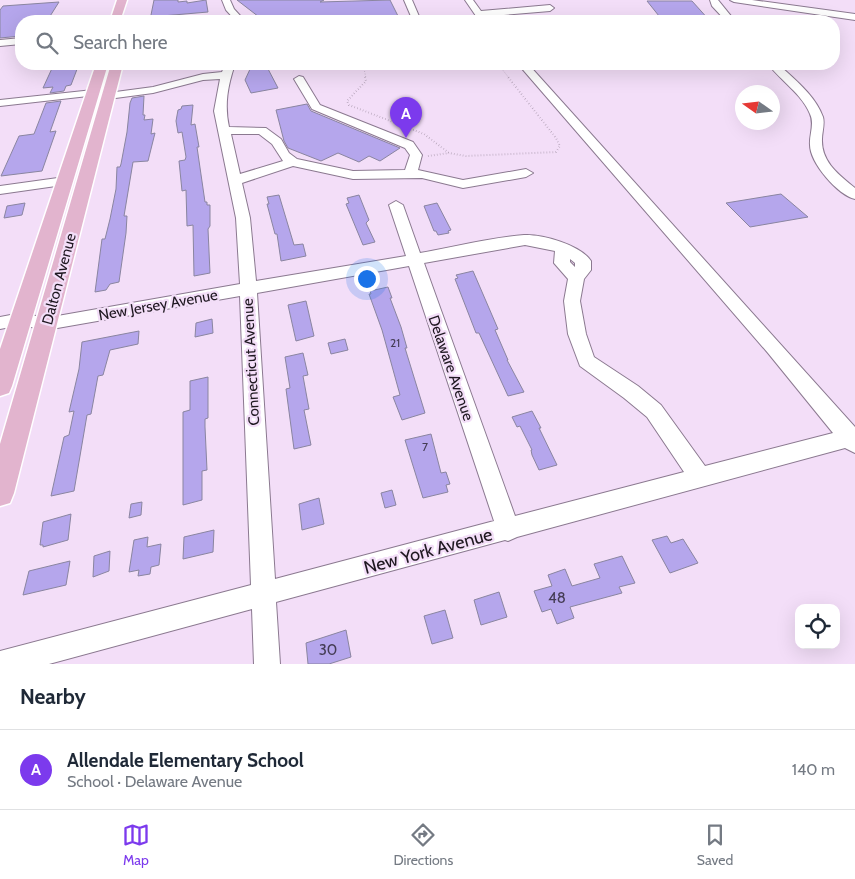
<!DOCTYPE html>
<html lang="en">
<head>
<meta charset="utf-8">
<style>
	:root { --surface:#fff; --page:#f6f6f7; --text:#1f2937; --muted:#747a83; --line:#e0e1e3; --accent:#7c3aed }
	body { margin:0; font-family:Cabin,sans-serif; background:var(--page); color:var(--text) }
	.controls { position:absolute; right:15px; bottom:15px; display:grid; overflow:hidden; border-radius:10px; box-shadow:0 5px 20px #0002 }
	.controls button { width:45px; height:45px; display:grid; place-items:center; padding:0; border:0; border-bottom:1px solid var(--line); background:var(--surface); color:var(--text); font:25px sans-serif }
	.compass { position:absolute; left:735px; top:85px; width:45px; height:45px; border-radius:50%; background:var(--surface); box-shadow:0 5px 20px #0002; rotate:284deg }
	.you { position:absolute; left:366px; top:278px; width:18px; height:18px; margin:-12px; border:4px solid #fff; border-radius:50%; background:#1a73e8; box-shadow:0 0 0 8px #1a73e833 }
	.badge { display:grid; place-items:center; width:32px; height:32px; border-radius:50%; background:var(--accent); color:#fff; font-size:16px; font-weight:700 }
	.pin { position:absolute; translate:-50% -41px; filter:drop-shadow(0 1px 2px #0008) }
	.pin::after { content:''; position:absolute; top:26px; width:18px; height:15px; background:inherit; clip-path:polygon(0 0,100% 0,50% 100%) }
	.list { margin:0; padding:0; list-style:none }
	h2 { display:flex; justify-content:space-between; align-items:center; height:65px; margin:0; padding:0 20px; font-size:21px }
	h2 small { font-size:16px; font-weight:400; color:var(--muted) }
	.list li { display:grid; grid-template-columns:32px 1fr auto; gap:15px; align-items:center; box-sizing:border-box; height:80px; padding:0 20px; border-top:1px solid var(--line) }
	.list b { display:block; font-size:19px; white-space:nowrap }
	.list p { margin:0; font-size:16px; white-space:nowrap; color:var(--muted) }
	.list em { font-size:16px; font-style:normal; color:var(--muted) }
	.icon { flex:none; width:28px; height:28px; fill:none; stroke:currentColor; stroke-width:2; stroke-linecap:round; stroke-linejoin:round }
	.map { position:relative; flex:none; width:855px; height:664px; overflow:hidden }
	.search { position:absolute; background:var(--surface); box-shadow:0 5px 20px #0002; left:15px; right:15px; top:15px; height:55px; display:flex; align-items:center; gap:12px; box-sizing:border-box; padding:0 18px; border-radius:20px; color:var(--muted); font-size:19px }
	.sheet { height:145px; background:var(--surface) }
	nav { display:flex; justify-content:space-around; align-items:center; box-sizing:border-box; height:70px; border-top:1px solid var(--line); background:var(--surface); font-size:14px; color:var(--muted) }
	nav a { display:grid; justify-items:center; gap:2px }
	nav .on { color:var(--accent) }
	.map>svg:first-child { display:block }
</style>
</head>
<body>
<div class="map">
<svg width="855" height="664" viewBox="0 0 855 664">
	<rect width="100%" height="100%" fill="#f3def8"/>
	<path fill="#b5a6ec" stroke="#8a85a0" d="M154,0H178V2L187,1V3L206,0L208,12L162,16V18L150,20Z
		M237,0H324L320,2L390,0L399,18H397L398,20L389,21H278L259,17Z
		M647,1H692L710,21H663Z
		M59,2L47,21H21V36L0,38V10L3,6Z
		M54,64H79L71,85L66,86L64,91L50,93L53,87L43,88Z
		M251,67H267L278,88L251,93L245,80Z
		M144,96L143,115H145L144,120L153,119L151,134L155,133L148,161L133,162L124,216H127L126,233L119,282L110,284L106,290L95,292L102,239H105L110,219L116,189L117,167H120L121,164L127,132L130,103L132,98Z
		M61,101L50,132L56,131L42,171L1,176L19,136L34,134L46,103Z
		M307,104L311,111L400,148L380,161L369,156L359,162L338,153L321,161L288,148L284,141L276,110Z
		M193,105L191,125L195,124L199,147H197L205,202H207V205H210V226L208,229L210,273L194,276L193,225L187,226L186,190L182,191L179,161L185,160L186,157L182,132L178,133L176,121L178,110L181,109L182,106Z
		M781,194L808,217L750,227L726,203Z
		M279,195L294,245L303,244L306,256L281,261L277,234H275L267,204H269L267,197Z
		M359,195L369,220L366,223L375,242L363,245L346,204L349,203L347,198Z
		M25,203L22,215L4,218L7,206Z
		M437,203L451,230L448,231L449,233L438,235L436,231H434L424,206Z
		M473,271L498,329L495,330L508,360H507L524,392L508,396L479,333H476L455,279L458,278L456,275Z
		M388,287L392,298H390L401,327L407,348H405L425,413L402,420L393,397L400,395L382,330L369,294H371L370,291Z
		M306,301L314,336L296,341L288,305Z
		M212,319L213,333L195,337L196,323Z
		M139,331L138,344L110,350L103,375L98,376L91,414L87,415L74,491L51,496L64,437L69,435L74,411L69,412L79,369L82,342Z
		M345,339L348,350L331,354L328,343Z
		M303,353L308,375L303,376L309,409L304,410L311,445L294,449L286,389L290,388L285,357Z
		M208,377V418L205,419V427L207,470L202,471V500L183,505V412L190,410V381Z
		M532,411L541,428H539L557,465L539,470L532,455L531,450H532L520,426L517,427L512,417Z
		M431,434L441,473L446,472L450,484L446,485L448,492L423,498L405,440Z
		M392,490L396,505L385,508L381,493Z
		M319,498L324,524L302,530L299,504Z
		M142,502L141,515L129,518L131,504Z
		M71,514L68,540L43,547V545H40L43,522Z
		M214,530L213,552L183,559L184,537Z
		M667,536L671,543L683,539L698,563L670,573L652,540Z
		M148,537L147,547L161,544L159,565L151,567L150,574L138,576L139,570L129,572L134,540Z
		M110,551L109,571L93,577L94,556Z
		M622,556L635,583L619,587L622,593L570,607L574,618L557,624L551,609L542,612L534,591L552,586L548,575L565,569L572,586L600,578L594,564Z
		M70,561L66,585L23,595L29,571Z
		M499,592L507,617L481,625L474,600Z
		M445,610L453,638L432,644L424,616Z
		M346,630L351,657L329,664H308L306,643Z"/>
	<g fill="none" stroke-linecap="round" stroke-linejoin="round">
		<g stroke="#8b7990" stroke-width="2">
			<path id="minor" d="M222,0H230L234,9L245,21H236L226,10Z
				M404,0H412L421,21H413Z
				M465,0H473L481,11L550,5L554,8L550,11L479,17L476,16Z
				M710,0H718L735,21H726L712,6Z
				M730,0H752L855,14V20L734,2Z
				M21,38V44L0,46V40Z
				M225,64H235C228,85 224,104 229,127L266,128L281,139L289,153L297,159L353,171L405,170L410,155L405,148L312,109L294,79L299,76L303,77L320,105L413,142L422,155L418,170L463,180L526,169L533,173L526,177L463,188L422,178L353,179L293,166L242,183L250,218L256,281L406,256L389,205L396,201L403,205L420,253C454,247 489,238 524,235C542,234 581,245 591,261V270L584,279L580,301L586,334L594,357L638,386L661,405L705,466L833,433L768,353L518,64H528L855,427V453L845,448L517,537L508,541L505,540L276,602L280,664H254L252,609L49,664H0V651L251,585L240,296L46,330L21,325L0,329V317L21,313L46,318L240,284L236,218L214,111L220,79L203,80L153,93L108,99L103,96L108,93L153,87L203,74L222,72ZM231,134H259L272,144L283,161L240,174ZM525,245L555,251L554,263L568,279L564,301L568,334L580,366L624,398L647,417L684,472L515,516L424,263ZM570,259L575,263V267L570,262ZM409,266L494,521L275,579L257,293Z
				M768,64H778C794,79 815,95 823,117C825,124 822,132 822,139C821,162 839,175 855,188V199C838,195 810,163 810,145C809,135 815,124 810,114C802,94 781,81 768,64Z
				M93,90L98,93L97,95L0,106V100Z
				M65,177L72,181L70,184L0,194V186Z"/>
		</g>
		<g stroke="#fff" stroke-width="3">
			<path id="major" d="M117,0H127L120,21H110Z
				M96,64H108L12,386L9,393L0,396V349Z
				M111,64H123L14,493L10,503L0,506V444Z"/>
		</g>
		<path stroke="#a696aa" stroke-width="1" stroke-dasharray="0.5 2" stroke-linecap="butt" d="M363,64L366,78
			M498,64L509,78"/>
		<path stroke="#a696aa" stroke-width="2" stroke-dasharray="0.5 2.5" stroke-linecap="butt" d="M365,77L366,81L347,101L349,105L424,134L449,153L466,156L556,152L560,146L556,138L508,77
			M428,156L449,153"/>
		<use href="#minor" fill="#fff" fill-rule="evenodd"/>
		<use href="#major" fill="#e2b4ce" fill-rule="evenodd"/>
	</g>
	<g text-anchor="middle" stroke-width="4.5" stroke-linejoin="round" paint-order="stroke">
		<g font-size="12" fill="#443c54">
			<text x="395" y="347">21</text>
			<text x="425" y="451">7</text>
		</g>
		<g font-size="15" fill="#1f1821" stroke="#f3def8">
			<text transform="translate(59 279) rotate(-75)" y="5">Dalton Avenue</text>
			<text transform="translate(158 305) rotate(-10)" y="5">New Jersey Avenue</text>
			<text transform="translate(251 362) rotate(-93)" y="5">Connecticut Avenue</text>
			<text transform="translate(451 368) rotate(71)" y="5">Delaware Avenue</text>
		</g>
		<g font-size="15" fill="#443c54">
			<text x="557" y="603">48</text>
			<text x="328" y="655">30</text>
		</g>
		<g font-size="18" fill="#1f1821" stroke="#f3def8">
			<text transform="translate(428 551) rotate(-15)" y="6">New York Avenue</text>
		</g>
	</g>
</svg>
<div class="controls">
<button><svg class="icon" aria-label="locate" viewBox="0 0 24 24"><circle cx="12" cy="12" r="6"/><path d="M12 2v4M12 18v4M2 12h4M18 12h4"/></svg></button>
</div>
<svg class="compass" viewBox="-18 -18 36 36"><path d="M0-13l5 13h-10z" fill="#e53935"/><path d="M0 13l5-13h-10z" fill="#747a83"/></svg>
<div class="you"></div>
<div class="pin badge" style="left:406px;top:138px">A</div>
<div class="search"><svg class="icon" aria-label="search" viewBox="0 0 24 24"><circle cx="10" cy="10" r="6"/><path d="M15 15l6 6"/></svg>Search here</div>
</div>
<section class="sheet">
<h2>Nearby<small></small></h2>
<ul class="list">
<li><span class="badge">A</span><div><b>Allendale Elementary School</b><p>School · Delaware Avenue</p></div><em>140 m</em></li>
</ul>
</section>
<nav>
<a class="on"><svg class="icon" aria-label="map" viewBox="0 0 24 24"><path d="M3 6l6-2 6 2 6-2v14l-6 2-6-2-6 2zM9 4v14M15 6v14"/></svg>Map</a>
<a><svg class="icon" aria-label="directions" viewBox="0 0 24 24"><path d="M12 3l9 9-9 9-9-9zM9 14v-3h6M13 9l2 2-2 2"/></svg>Directions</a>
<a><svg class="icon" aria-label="saved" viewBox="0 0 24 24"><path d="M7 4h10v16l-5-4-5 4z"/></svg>Saved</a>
</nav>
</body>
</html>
